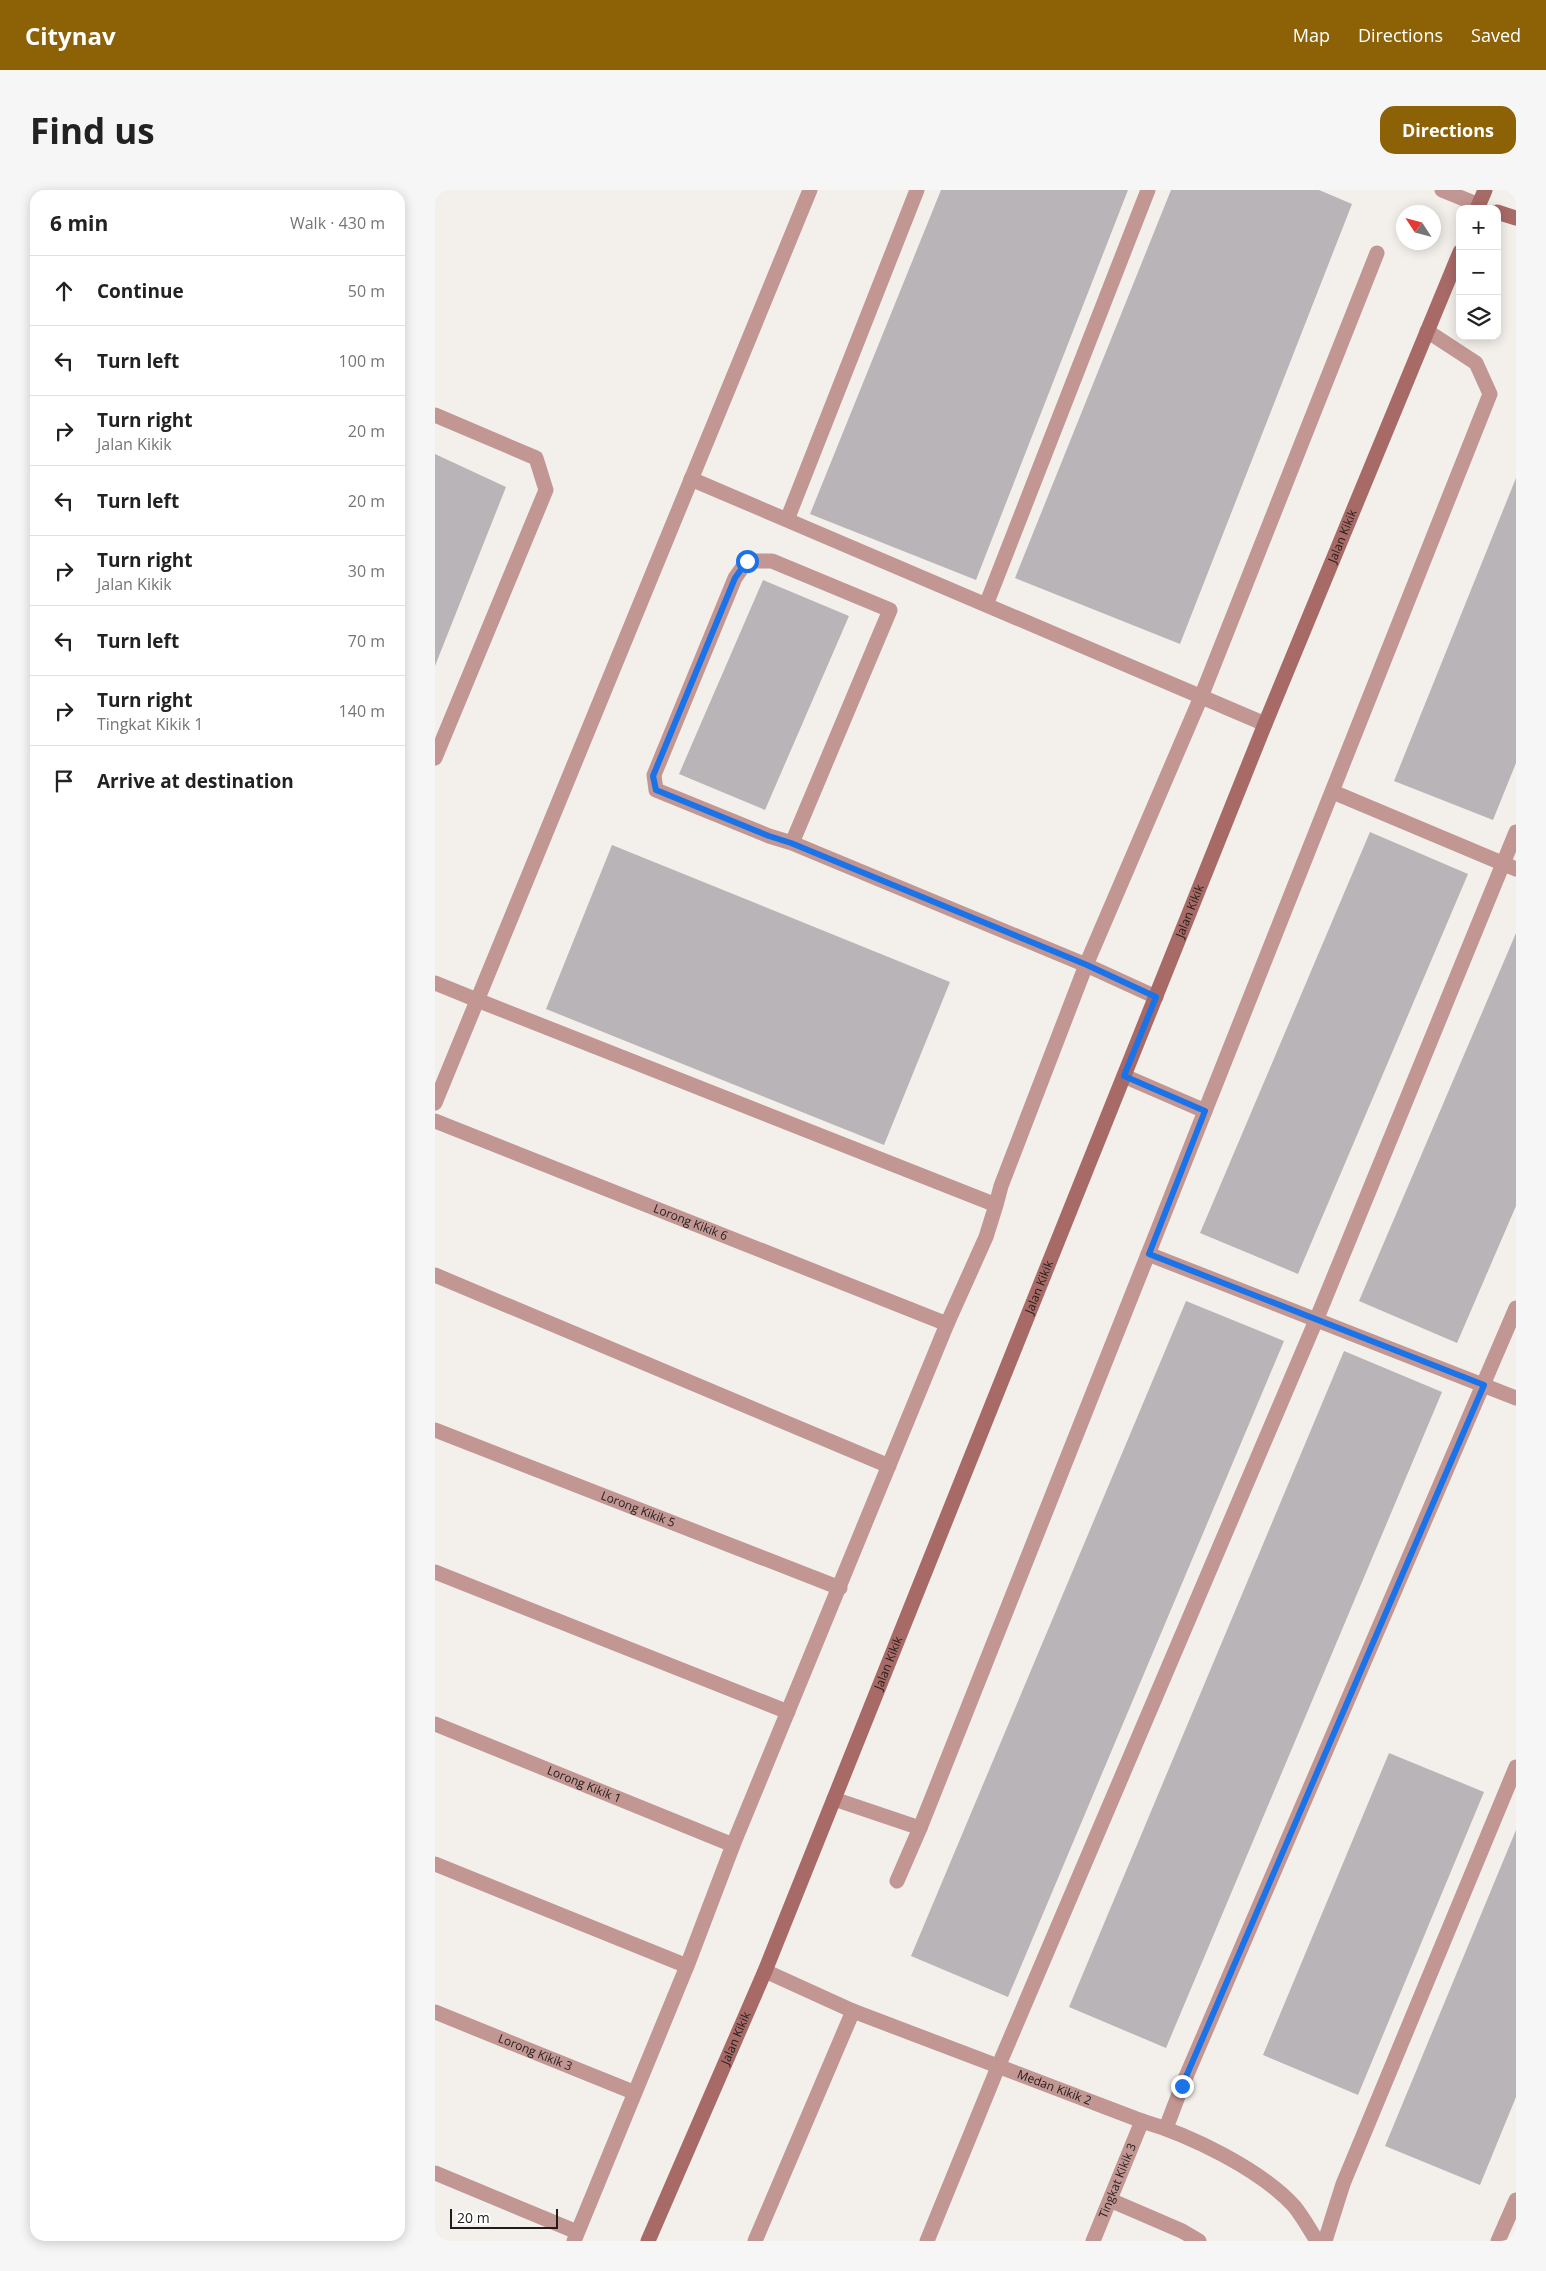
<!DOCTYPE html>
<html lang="en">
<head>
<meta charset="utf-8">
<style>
	:root { --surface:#fff; --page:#f6f6f6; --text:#222; --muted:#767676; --line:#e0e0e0; --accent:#8d6206 }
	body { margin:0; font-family:"Open Sans",sans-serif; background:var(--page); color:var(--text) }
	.controls { position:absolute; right:15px; top:15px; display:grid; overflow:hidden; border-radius:10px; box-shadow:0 2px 12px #0003 }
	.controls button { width:45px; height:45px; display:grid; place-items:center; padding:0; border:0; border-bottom:1px solid var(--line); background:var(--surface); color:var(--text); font:25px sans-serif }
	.compass { position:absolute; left:961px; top:15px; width:45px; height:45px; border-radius:50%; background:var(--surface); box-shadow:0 2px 12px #0003; rotate:306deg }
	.scale { position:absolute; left:15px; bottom:12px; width:108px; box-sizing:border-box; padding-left:5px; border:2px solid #1e1d1c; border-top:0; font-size:14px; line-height:18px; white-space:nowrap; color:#1e1d1c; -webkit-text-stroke:4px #fff; paint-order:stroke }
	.stop { position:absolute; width:15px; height:15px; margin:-11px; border:4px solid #1a73e8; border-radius:50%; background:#fff }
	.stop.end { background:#1a73e8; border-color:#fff; box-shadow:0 1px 5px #0008 }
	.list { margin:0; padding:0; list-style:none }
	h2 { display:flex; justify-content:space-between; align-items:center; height:65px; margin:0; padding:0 20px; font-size:21px }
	h2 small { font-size:16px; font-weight:400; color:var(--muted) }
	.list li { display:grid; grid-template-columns:32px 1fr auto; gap:15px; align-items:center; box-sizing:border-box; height:70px; padding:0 20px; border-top:1px solid var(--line) }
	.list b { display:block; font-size:19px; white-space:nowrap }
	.list p { margin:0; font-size:16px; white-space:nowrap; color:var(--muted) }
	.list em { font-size:16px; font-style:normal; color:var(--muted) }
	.icon { flex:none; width:28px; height:28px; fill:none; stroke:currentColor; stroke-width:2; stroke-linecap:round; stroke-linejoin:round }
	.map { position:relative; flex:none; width:1081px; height:2051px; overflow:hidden; border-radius:15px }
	header { display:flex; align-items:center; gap:30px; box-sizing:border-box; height:70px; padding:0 25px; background:var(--accent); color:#fff }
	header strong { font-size:24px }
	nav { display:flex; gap:28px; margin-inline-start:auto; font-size:18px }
	.intro { display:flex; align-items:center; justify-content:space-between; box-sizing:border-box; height:120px; padding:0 30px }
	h1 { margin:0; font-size:35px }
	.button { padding:12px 22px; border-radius:15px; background:var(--accent); color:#fff; font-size:18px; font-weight:700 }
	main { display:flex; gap:30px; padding:0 30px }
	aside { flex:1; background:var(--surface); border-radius:15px; box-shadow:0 2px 12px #0003 }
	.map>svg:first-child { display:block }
</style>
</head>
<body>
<header>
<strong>Citynav</strong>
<nav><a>Map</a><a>Directions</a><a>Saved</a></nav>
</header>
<div class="intro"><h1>Find us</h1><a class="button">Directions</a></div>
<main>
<aside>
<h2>6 min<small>Walk · 430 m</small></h2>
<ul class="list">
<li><svg class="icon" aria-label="ahead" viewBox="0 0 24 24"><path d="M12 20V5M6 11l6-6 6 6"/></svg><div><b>Continue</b></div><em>50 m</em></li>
<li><svg class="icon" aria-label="left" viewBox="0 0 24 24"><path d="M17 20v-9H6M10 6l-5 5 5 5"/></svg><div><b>Turn left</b></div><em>100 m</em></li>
<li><svg class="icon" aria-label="right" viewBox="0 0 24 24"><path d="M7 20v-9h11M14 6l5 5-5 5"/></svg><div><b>Turn right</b><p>Jalan Kikik</p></div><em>20 m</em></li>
<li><svg class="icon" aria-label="left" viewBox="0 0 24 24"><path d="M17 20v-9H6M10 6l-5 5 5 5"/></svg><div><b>Turn left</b></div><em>20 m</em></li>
<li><svg class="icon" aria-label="right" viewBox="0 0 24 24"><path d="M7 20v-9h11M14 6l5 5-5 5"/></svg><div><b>Turn right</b><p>Jalan Kikik</p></div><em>30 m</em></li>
<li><svg class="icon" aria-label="left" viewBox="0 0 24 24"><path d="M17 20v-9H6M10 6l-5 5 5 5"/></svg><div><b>Turn left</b></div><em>70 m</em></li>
<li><svg class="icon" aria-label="right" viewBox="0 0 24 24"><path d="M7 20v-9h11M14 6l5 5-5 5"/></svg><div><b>Turn right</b><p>Tingkat Kikik 1</p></div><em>140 m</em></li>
<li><svg class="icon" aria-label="arrive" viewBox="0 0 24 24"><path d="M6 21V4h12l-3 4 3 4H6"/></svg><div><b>Arrive at destination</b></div></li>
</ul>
</aside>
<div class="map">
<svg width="1081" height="2051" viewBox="0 0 1081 2051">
	<rect width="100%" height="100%" fill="#f3f0eb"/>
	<path fill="#b8b4b8" d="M506,0H693L541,390L375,324Z
		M736,0H884L917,14L745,454L580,388Z
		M0,264L71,297L0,476Z
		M1081,288V573L1058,630L959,591Z
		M328,390L414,426L330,620L244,584Z
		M935,642L1033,684L863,1084L765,1043Z
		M177,655L515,792L449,955L111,819Z
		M1081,743V1016L1022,1153L924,1111Z
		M751,1111L849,1151L573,1807L476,1766Z
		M909,1161L1007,1202L731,1858L634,1817Z
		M954,1563L1049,1602L923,1905L828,1865Z
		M1081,1640V1907L1045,1995L950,1956Z"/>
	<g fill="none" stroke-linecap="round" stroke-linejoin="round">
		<path stroke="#c29693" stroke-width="15" d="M256,289L830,534
			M352,330L482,0
			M551,415L713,0
			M898,602L1081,679
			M357,653L334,646L221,600L219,585L300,388L312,371H337L455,420L357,653L651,775L721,807
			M42,810L561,1015L551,1047L512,1134L298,1655L252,1776L139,2051
			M561,1015L566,996L651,775L766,507L942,63
			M713,1064L1081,1208
			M0,1085L454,1276
			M0,1382L353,1522
			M0,1674L252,1776
			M0,1983L142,2042
			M492,2051L563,1877L882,1128L1081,642
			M890,2051L908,1994L1081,1577"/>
		<g stroke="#c29693" stroke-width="15">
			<path d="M1007,0L1044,15"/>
			<path d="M0,225L101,268L111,300L0,568"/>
			<path d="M0,793L42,810"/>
			<path d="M689,886L770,921"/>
			<path d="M0,913L375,0"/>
			<path id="s1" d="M0,931L512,1134"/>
			<path id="s2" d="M0,1240L405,1398"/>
			<path id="s3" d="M0,1534L298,1655"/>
			<path d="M399,1609L485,1638"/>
			<path d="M462,1691L485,1638L1055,204L1041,173L992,141"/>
			<path id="s4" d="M330,1781L418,1821L707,1931C755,1945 825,1979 859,2016C868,2027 875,2040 882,2051"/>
			<path id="s5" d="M0,1822L198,1902"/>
			<path d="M731,1938L747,1896L1081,1118"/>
			<path d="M675,2010L747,2041L764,2051"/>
			<path d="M320,2051L418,1821"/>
			<path id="s6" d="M658,2051L707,1931"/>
			<path d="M1063,2051L1081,2010"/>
		</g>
		<g stroke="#a86a67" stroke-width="15">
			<path d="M1042,19L1050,0"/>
			<path d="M1062,22L1081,28"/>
			<path id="s7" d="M213,2051L330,1781L830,534L1025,62"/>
		</g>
	</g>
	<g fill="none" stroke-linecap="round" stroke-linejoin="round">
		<path stroke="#1a73e8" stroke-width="6" d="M312,371L300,388L218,586L221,600L334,646L356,653L652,775L721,807L689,886L770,921L714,1064L1049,1195L747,1896"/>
	</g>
	<g text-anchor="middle" stroke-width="4.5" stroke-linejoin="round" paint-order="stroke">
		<g font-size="12" fill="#1e1d1c" stroke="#fff">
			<text dy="4" stroke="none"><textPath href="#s7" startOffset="1841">Jalan Kikik</textPath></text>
			<text dy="4" stroke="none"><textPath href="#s7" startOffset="1436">Jalan Kikik</textPath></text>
			<text dy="4" stroke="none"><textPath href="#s1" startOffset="275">Lorong Kikik 6</textPath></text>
			<text dy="4" stroke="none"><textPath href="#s7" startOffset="1031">Jalan Kikik</textPath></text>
			<text dy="4" stroke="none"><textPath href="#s2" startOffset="218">Lorong Kikik 5</textPath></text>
			<text dy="4" stroke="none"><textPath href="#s7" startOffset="626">Jalan Kikik</textPath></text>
			<text dy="4" stroke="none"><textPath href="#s3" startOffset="161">Lorong Kikik 1</textPath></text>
			<text dy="4" stroke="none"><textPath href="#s7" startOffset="221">Jalan Kikik</textPath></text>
			<text dy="4" stroke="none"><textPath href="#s5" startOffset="108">Lorong Kikik 3</textPath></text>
			<text dy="4" stroke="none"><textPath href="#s4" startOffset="312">Medan Kikik 2</textPath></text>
			<text dy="4" stroke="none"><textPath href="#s6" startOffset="65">Tingkat Kikik 3</textPath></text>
		</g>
	</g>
</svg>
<div class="controls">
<button>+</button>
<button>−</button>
<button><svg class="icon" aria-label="layers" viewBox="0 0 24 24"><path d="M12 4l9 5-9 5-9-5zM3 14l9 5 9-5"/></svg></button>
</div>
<svg class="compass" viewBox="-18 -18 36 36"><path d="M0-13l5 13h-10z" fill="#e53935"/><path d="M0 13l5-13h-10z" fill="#767676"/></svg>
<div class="scale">20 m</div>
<div class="stop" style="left:312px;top:371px"></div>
<div class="stop end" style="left:747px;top:1896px"></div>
</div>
</main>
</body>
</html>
